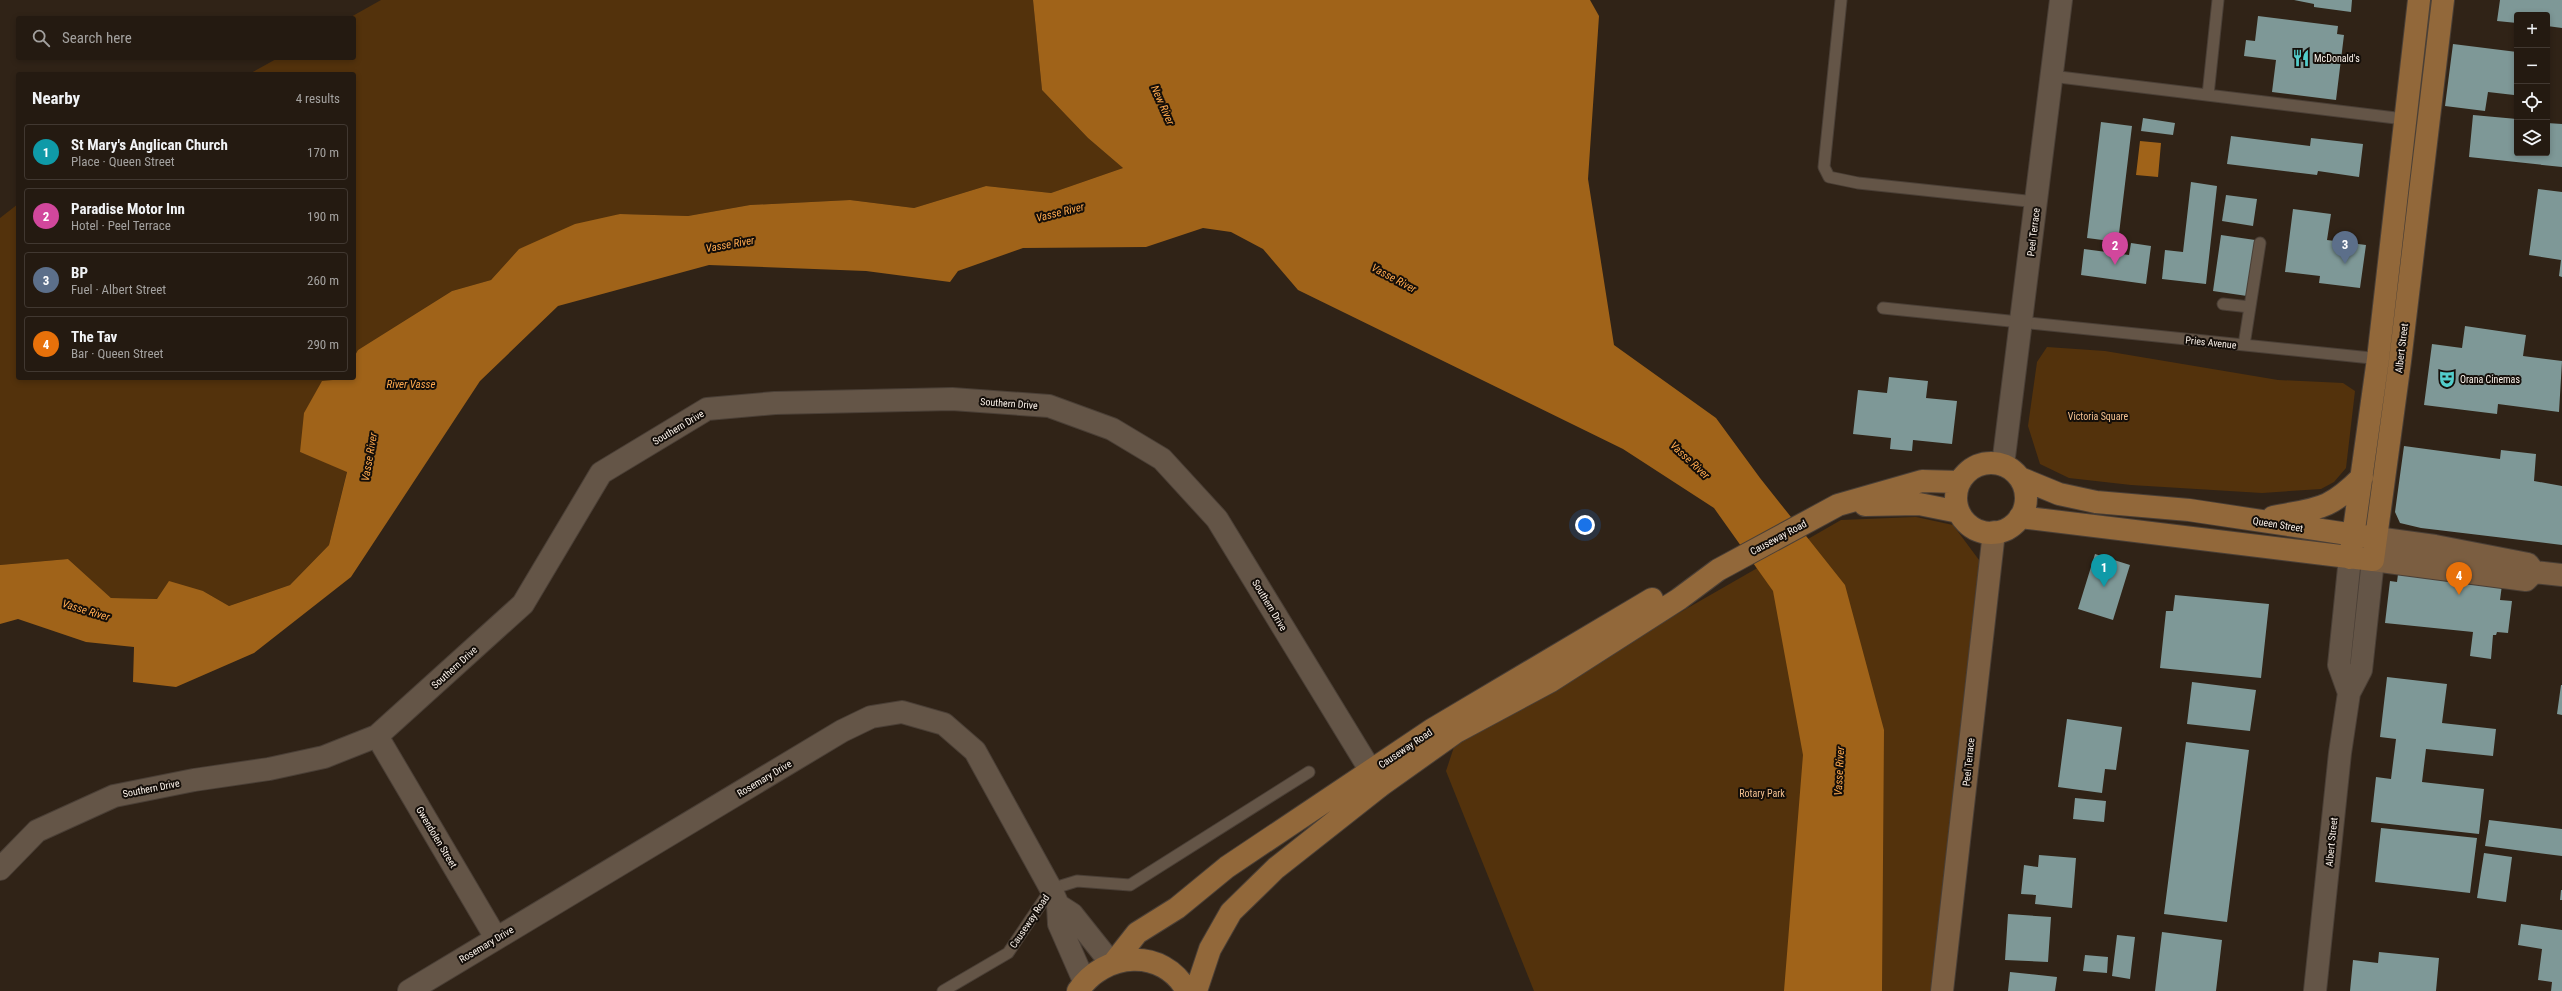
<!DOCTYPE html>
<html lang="en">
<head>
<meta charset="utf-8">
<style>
	:root { --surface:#241a11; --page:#2c231a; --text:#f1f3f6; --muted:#a3a19f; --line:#413831; --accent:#53cdcb }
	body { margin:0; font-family:"Roboto Condensed",sans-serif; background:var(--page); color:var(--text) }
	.controls { position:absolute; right:12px; top:12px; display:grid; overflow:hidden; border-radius:4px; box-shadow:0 2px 6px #0003 }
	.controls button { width:36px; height:36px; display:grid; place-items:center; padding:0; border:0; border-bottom:1px solid var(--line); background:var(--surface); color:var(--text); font:20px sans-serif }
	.you { position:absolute; left:1585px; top:525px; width:14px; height:14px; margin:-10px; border:3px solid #fff; border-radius:50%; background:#1a73e8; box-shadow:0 0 0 6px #1a73e833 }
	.badge { display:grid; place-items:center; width:26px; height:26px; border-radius:50%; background:var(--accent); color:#fff; font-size:13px; font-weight:700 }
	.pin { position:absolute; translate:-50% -33px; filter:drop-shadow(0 1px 2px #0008) }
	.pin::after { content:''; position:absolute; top:21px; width:14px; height:12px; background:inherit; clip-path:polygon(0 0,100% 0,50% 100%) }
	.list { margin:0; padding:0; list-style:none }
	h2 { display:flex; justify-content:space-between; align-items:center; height:52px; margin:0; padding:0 16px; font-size:17px }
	h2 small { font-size:13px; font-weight:400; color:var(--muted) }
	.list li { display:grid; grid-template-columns:26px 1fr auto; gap:12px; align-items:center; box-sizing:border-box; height:56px; margin:0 8px 8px; padding:0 8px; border:1px solid var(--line); border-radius:4px }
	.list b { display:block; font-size:15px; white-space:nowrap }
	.list p { margin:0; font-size:13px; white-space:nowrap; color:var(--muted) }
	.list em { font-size:13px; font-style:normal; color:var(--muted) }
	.icon { flex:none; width:22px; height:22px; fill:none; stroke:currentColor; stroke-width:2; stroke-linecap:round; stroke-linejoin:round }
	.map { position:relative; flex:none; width:2562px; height:991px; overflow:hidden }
	.search { position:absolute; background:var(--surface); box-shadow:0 2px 6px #0003; left:16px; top:16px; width:340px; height:44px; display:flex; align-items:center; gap:10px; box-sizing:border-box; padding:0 14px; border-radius:4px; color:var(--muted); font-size:15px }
	.panel { position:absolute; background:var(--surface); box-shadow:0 2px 6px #0003; left:16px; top:72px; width:340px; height:308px; border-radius:4px }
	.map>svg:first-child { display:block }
</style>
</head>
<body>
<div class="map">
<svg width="2562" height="991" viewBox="0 0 2562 991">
	<rect width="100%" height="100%" fill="#302317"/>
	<path fill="#53320c" d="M381,0H1033L1042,90L1088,138L1123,168L1051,193L986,186L914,208L850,200L750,205L688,216L620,214L519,249L491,280L452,291L358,350L354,357V74H249L278,58H354V18H349Z
		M18,204V378H345L300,452L347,471L329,545L290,585L229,606L203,591L157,599L111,598L68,559L0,565V218Z
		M2047,347L2105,351L2278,380L2343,383L2355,391L2346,468L2334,482L2321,489L2262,493L2131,485L2069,478L2040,464L2028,426L2037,362Z
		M1916,517L1953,525L1982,564L1940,991H1534L1446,771L1456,741L1841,520Z"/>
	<path fill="#a06319" d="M1033,0H1590L1599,16L1588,179L1614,345L1716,418L1760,478L1845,585L1884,730L1882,991H1784L1803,755L1773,591L1714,508L1623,449L1298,290L1263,249L1231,232L1203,228L1146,247L1023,248L958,271L950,282L866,271L709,265L558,306L480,381L351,577L254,653L176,687L133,682L134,647L86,642L18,619L0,624V565L68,559L111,598L157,599L169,581L203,591L229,606L290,585L329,545L347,472L300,452L304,413L322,381L354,378V357L358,350L452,291L491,280L519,249L575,224L620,214L688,216L750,205L850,200L914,208L986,186L1051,193L1123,168L1088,138L1042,90Z
		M2140,141L2161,143L2158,177L2136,175Z"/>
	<path fill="#7e9897" d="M2294,0H2352L2351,12L2314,7V4Z
		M2500,0H2562V28L2547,26V15H2517V23L2497,21Z
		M2258,16L2338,26L2337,34L2344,35L2336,100L2272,92L2276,60L2244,56L2246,40L2255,41Z
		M2453,44L2517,52L2514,95L2488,92L2485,111L2445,106Z
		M2473,115L2517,119V153H2547V123L2562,124V167L2469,157Z
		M2143,118L2175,123L2173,135L2141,131Z
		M2101,122L2132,126L2118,242L2087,238Z
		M2231,136L2310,146L2311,138L2363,144L2359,177L2318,171L2317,175L2227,164Z
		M2191,182L2217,186L2206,284L2162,279L2165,250L2183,252Z
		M2538,189L2562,192V277L2559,276L2561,260L2529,255Z
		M2226,195L2257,199L2253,226L2222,221Z
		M2293,209L2331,214L2327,240L2366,245L2360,288L2319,283L2320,276L2285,272Z
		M2221,235L2255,240L2247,296L2213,291Z
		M2131,243L2151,246L2146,284L2081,275L2084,249L2129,255Z
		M2465,326L2526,335L2523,356L2562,361L2559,412L2498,404L2497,414L2424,405L2432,344L2462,348Z
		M1889,377L1928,381L1926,398L1957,401L1952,444L1913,440L1912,451L1890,449L1891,438L1853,434L1858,390L1887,393Z
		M2404,446L2500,459L2501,450L2536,454L2534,481L2562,486V545L2421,528L2400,523L2395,512Z
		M2095,554L2130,565L2113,620L2078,609Z
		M2398,574L2502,585L2500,600L2512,601L2508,633L2497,632L2496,635H2493L2491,659L2470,656L2473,632L2385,623L2390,581L2397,582Z
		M2175,595L2269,604L2261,678L2160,668L2166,611H2173Z
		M2387,677L2447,684L2442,723L2496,729L2493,756L2426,749L2422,782L2484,789L2479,834L2371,822L2376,777L2391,779L2396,739L2380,737Z
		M2192,682L2256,690L2250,731L2187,724Z
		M2561,685H2562V715L2557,714Z
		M2067,719L2122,727L2116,770L2105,769L2102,793L2058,787Z
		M2186,742L2249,750L2227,922L2164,914Z
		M2075,798L2106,801L2104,822L2073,819Z
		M2489,820L2562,829V856L2485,846Z
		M2381,828L2477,838L2470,893L2375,882Z
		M2484,853L2512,857L2506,902L2477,898Z
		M2039,855L2076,858L2072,908L2035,904L2036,895L2021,894L2024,865L2038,867Z
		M2561,890H2562V900H2560Z
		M2008,914L2051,917L2048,962L2005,960Z
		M2521,924L2562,930V991H2551L2552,982L2538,980L2542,949L2518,945Z
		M2162,932L2222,940L2216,991H2155Z
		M2117,935L2135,937L2130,979L2112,976Z
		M2379,952L2439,958L2436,991H2350L2353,960L2378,963Z
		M2085,955L2108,957L2107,973L2083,971Z
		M2010,972L2057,977L2055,991H2008Z"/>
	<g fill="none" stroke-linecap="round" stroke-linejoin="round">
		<g stroke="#4a3f36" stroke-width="13">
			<path id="lane" d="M1841,0L1824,167L1829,177L1858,183L2036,202
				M2051,76L2404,119
				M2208,95L2218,0
				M2223,304L2250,307
				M1883,308L2381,359
				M2244,345L2260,243
				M943,991L1008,953L1051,889L1077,881L1130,885L1309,772"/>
		</g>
		<g stroke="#4a3f36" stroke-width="24">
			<path id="street" d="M2003,465L2061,0
				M2349,693L2339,665L2350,558
				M377,736L496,938
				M0,869L37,831L114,796L194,780L269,769L324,757L377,736L523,604L601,473L707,409L775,403L952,399L1049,406L1112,429L1162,459L1217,519L1380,786
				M1058,905L1072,914L1111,963
				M409,991L842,731L871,717L902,712L944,724L975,751L1051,889L1058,905L1059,924L1084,981
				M2315,991L2340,753L2349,693L2361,670L2373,560"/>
		</g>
		<g stroke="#4a3f36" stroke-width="24">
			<path id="secondary" d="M2376,538L2435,546L2528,564L2534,572L2562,575
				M2373,560L2526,580L2534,572
				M1942,991L1994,532"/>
		</g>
		<g stroke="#4a3f36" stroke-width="24">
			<path id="primary" d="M1956 498a35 35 0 1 1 70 0a35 35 0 1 1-70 0Z
				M2020,478L2059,494L2096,502L2189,510L2368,537
				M1865,505L1919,504L1959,512
				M2020,517L2373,560L2400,361L2443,0
				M2273,517C2318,508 2328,511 2362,477
				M2350,558L2378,359L2419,0
				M1115,961L1137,933L1177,908L1227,867L1433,729L1652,599
				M1078,991C1104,952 1163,947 1187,991
				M1196,991L1210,949L1231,912L1276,868L1380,786L1456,732L1551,681L1679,599L1718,570L1838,505L1922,481L1960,482"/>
		</g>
		<use href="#lane" stroke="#645547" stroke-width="11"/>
		<use href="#street" stroke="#645547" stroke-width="22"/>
		<use href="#secondary" stroke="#7b5e41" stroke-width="22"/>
		<use href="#primary" stroke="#92683a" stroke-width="22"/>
	</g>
	<defs>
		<g id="restaurant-bare" transform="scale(1.38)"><path d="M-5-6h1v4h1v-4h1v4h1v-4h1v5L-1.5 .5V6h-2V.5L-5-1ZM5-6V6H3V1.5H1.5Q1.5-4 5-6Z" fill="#53cdcb" stroke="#140e09" stroke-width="2.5" paint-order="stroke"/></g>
		<g id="theatre-bare" transform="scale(1.38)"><path d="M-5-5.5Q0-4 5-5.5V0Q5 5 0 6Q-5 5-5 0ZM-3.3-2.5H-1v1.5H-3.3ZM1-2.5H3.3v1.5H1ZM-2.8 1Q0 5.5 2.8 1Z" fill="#53cdcb" stroke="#140e09" stroke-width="2.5" paint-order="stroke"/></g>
	</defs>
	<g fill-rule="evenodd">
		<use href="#restaurant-bare" x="2301" y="58"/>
		<use href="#theatre-bare" x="2447" y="379"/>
	</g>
	<g text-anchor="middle" stroke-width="4" stroke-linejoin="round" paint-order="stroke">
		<g font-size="10" fill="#fbf2ea" stroke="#140e09" text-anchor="start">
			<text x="2314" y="62">McDonald's</text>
			<text x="2460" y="383">Orana Cinemas</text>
		</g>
		<g font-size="10" fill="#fbf2ea" stroke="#140e09">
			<text transform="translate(2033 232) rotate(-83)" y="4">Peel Terrace</text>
			<text transform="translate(2211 342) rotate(6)" y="4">Pries Avenue</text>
			<text transform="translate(2401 348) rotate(-83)" y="4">Albert Street</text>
			<text transform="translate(1009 403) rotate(4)" y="4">Southern Drive</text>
			<text transform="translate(678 427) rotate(-31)" y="4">Southern Drive</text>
			<text transform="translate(2278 524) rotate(9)" y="4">Queen Street</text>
			<text transform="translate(1778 537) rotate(-28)" y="4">Causeway Road</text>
			<text transform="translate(1270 605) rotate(59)" y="4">Southern Drive</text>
			<text transform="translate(454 667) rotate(-42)" y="4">Southern Drive</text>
			<text transform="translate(1405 748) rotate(-34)" y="4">Causeway Road</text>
			<text transform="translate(1968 762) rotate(-84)" y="4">Peel Terrace</text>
			<text transform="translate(764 778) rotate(-31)" y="4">Rosemary Drive</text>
			<text transform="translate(151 788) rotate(-11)" y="4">Southern Drive</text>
			<text transform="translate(437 837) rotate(59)" y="4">Gwendolen Street</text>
			<text transform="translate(2331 842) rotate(-84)" y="4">Albert Street</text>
			<text transform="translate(1029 921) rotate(-56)" y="4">Causeway Road</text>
			<text transform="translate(486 944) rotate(-31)" y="4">Rosemary Drive</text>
		</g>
		<g font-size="10" fill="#f4c190" stroke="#140e09">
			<text x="2098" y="420">Victoria Square</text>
			<text x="1762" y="797">Rotary Park</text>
		</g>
		<g font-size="11" font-style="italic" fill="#ffaa4f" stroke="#140e09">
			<text transform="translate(1163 105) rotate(66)" y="4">New River</text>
			<text transform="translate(1060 212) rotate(-14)" y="4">Vasse River</text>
			<text transform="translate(730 244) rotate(-10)" y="4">Vasse River</text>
			<text transform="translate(1394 278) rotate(28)" y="4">Vasse River</text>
			<text x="411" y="388">River Vasse</text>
			<text transform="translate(369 457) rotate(-80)" y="4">Vasse River</text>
			<text transform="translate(1690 460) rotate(43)" y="4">Vasse River</text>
			<text transform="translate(86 610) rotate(17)" y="4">Vasse River</text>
			<text transform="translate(1839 771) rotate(-87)" y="4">Vasse River</text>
		</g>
	</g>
</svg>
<div class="controls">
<button>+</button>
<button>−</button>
<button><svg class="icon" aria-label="locate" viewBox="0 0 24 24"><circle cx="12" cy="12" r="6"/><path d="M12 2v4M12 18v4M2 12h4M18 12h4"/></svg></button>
<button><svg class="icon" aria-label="layers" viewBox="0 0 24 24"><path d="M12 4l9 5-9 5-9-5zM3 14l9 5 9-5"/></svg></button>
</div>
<div class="you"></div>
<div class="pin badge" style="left:2104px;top:587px;background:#0f9aa8">1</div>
<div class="pin badge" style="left:2115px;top:265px;background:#d1479c">2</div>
<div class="pin badge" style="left:2345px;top:264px;background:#5c6f8a">3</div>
<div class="pin badge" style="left:2459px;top:595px;background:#e8710a">4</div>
<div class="search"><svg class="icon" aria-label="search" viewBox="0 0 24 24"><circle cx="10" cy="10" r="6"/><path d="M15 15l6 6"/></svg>Search here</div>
<section class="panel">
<h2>Nearby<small>4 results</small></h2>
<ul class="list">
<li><span class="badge" style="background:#0f9aa8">1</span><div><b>St Mary's Anglican Church</b><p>Place · Queen Street</p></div><em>170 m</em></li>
<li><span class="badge" style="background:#d1479c">2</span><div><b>Paradise Motor Inn</b><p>Hotel · Peel Terrace</p></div><em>190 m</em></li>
<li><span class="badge" style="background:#5c6f8a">3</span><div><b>BP</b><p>Fuel · Albert Street</p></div><em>260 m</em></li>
<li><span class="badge" style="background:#e8710a">4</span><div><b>The Tav</b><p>Bar · Queen Street</p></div><em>290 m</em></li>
</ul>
</section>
</div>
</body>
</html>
